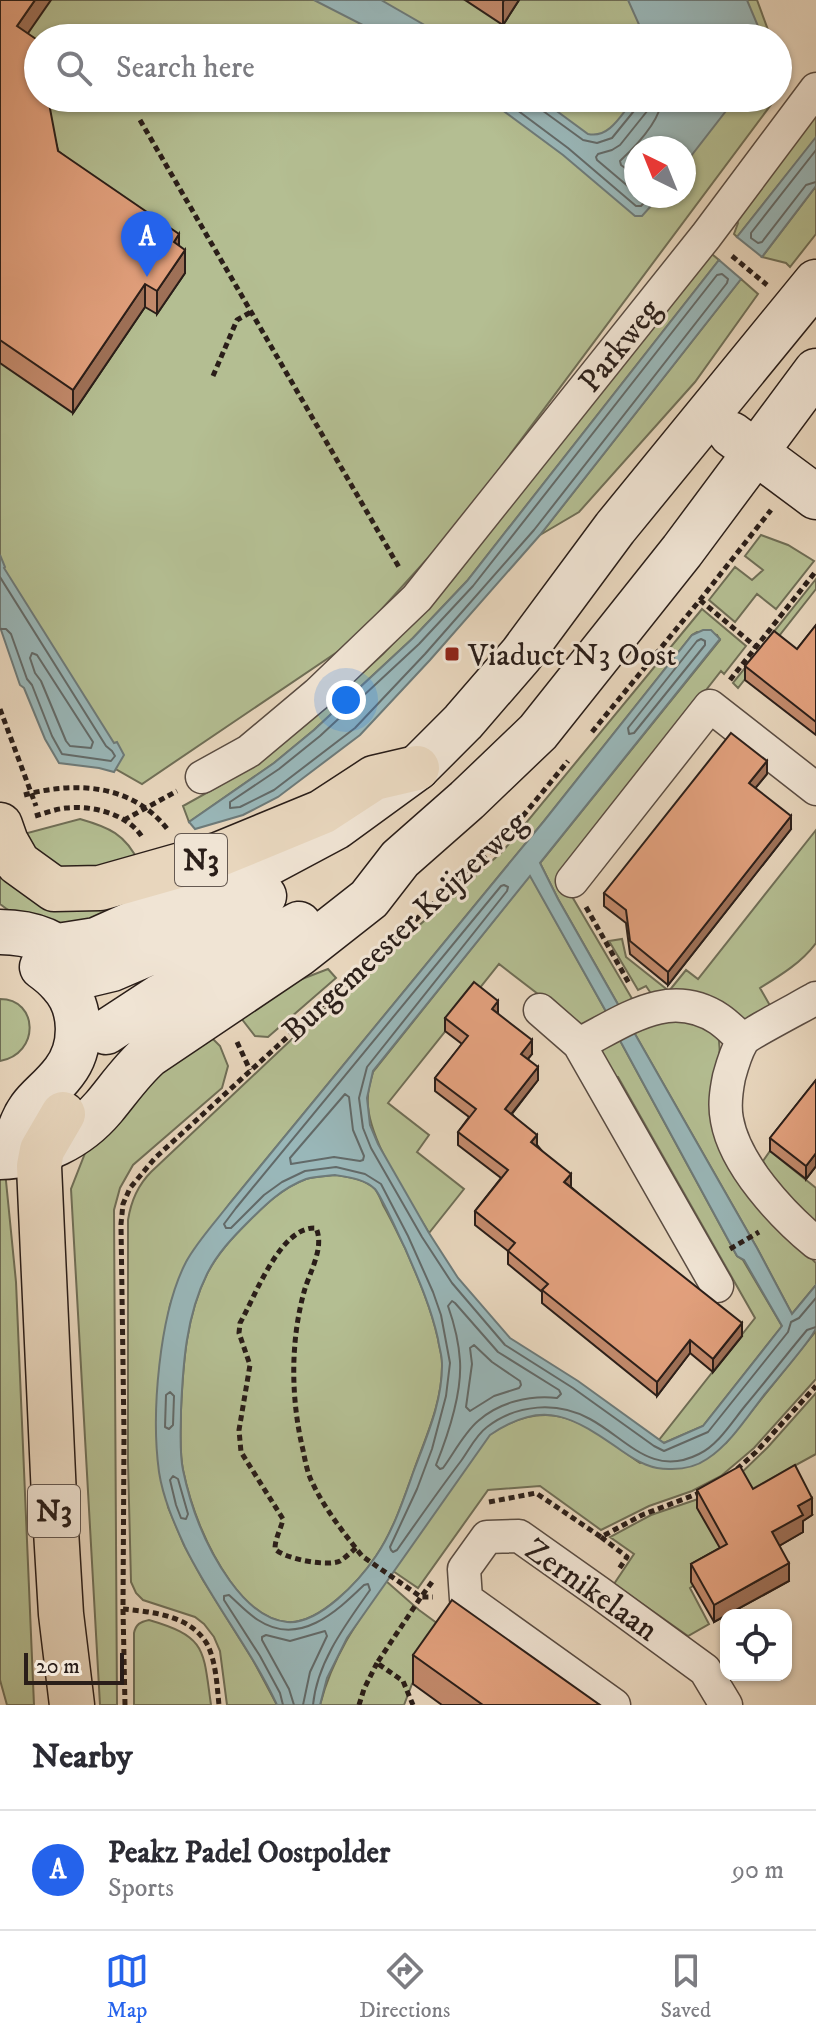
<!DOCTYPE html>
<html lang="en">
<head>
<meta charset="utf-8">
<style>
	:root { --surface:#fff; --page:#f2f2f3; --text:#2b2b33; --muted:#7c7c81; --line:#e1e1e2; --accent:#2563eb }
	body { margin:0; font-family:"IM FELL DW Pica",serif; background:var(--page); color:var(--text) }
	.controls { position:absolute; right:24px; bottom:24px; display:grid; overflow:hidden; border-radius:16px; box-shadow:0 2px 6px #0004 }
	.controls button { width:72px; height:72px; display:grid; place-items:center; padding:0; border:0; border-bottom:2px solid var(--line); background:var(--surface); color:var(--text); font:40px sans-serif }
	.compass { position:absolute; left:624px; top:136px; width:72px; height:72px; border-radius:50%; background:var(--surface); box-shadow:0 2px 6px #0004; rotate:317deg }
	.scale { position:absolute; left:24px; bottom:20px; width:100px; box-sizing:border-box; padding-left:8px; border:4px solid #2a1e19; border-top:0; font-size:22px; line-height:28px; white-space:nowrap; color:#2a1e19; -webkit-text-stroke:6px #f0e4d4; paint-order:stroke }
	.you { position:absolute; left:346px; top:700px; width:28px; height:28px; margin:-20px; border:6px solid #fff; border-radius:50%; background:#1a73e8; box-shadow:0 0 0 12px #1a73e833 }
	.badge { display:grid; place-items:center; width:52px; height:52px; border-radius:50%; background:var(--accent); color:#fff; font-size:26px; font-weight:700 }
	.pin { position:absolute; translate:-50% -66px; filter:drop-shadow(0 2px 4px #0008) }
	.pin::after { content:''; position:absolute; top:42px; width:28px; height:24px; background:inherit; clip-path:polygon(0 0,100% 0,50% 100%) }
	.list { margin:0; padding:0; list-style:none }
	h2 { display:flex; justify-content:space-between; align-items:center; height:104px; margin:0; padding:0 32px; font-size:34px }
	h2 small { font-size:26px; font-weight:400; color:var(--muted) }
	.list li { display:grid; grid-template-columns:52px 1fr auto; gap:24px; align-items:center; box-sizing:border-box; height:120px; padding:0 32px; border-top:2px solid var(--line) }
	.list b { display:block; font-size:30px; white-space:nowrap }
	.list p { margin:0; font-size:26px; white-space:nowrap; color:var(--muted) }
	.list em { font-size:26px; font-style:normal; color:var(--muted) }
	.icon { flex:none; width:44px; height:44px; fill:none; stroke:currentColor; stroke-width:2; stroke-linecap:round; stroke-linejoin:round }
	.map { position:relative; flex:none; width:816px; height:1705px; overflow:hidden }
	.search { position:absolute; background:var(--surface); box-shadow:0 2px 6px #0004; left:24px; right:24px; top:24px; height:88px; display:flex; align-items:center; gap:20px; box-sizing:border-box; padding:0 28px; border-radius:44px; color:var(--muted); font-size:30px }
	.sheet { height:224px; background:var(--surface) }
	nav { display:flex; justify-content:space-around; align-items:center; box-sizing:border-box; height:112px; border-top:2px solid var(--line); background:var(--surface); font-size:22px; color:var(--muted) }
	nav a { display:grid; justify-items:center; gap:4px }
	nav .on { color:var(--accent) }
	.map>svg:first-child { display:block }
</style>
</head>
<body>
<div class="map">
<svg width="816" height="1705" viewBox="0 0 816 1705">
	<rect width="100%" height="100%" fill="#e8d6bd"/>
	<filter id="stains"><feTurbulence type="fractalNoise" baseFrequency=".0025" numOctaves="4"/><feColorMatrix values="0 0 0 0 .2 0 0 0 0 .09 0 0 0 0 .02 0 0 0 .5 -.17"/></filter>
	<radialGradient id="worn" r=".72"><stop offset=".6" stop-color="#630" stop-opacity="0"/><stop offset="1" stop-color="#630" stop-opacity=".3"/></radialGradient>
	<path fill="#b4be92" stroke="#6f6e56" stroke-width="2" fill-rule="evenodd" d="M0,0H757L771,38H38V98H776L456,527L352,642L142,784L68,742L0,623ZM636,148H684V196H636Z
		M816,108V138L737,237L734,234L738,223L734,213Z
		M816,186V234L790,267L786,263L762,257Z
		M707,250L719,260L467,581L413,638L314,730L274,763L189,822L183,806L221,785L326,706L383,654L453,579Z
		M741,279L758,294L695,382L579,512L540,535Z
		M761,535L788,545L814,561L776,609L757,594L735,622L709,600L735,567L752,580L763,570L745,556Z
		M816,579V589L738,688L733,683Z
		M702,609L746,646L724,674L721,671L560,876L634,1002L620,1008L558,899L540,863L720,640L717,635L697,632L692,635L544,821L230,1203L187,1261L170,1305L160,1365L157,1420L168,1507L184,1545L203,1580L253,1660L277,1705H227L220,1651L214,1637L204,1624L195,1617L143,1600L136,1593L131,1582L128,1462V1220C131,1201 137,1186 151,1172L310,1022L503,851Z
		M80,819C108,827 126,834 139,863L72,872L47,863L20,835Z
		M816,830V943C801,963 781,975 760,988L772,1009L748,1020L737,1019L652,995L646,986L638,990L609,941L622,939L626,957L669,991L686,970L698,979Z
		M0,861L154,898C106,916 45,941 0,904Z
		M530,875L608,1015L583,1026L577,1024L499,964L388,1103L429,1135L417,1152L464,1189L429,1233C409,1199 364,1135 368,1096C368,1088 371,1080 373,1072Z
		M328,969L336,978L268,1037L255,1036L241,1018L289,984Z
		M0,999C39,999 40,1054 0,1061Z
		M684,1015L717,1033C722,1048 719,1059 715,1074L784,1233L816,1263V1285L792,1314L757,1248L631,1027Z
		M208,1034L220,1046L228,1066L222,1088L133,1165L120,1188L114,1210L117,1705H100L71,1189L91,1138L149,1073Z
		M617,1035L737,1256L743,1260L782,1326L703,1426L664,1443L659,1440L755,1318L618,1077L608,1076C599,1054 597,1050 617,1035Z
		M770,1151L816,1188V1224C797,1205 775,1185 763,1161Z
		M0,1171H5L16,1282L34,1705H7L0,1680Z
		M336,1175C348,1177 365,1179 375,1189C378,1193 381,1200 383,1205C391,1219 398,1234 405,1248C418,1278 431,1307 438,1339C439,1347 442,1355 442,1363C443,1402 425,1438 413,1473C403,1501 393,1531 376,1556C360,1580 319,1625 287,1622C263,1620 243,1599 230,1581C207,1549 191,1508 183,1470C179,1450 181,1430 181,1410C183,1364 186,1316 207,1274C217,1254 232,1238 248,1222C265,1205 282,1188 306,1179C315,1176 326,1176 336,1175Z
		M816,1331V1379L754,1448L721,1476L692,1491L649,1506L601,1530L540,1486L488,1490L418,1588L393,1571L489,1435C553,1392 587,1426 640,1463L726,1443Z
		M816,1393V1454L745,1493L733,1558L690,1588L709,1624L688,1636L614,1584L634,1554L610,1537L651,1515L701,1498L732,1482L768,1447Z
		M386,1581L419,1610L449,1632L412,1684L404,1705H320C333,1655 357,1622 386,1581Z
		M149,1620C207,1637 203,1649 211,1705H134V1633C136,1624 140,1622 149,1620Z"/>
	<path fill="#99b7b9" stroke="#6d7a79" stroke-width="2" fill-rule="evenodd" d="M314,0H381L447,38H388Z
		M628,0H747L763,38H645Z
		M486,98H539L588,134C610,139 622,113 635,98H736L684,165V148H636V196H660L642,216H635L563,155Z
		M816,137V186L762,257L737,237Z
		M719,260L741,279L540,535L430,660L360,735L278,797L243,815L195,829L189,822L274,763L314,730L413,638L467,581Z
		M0,555L5,567L4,568L114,743L117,742L124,755L114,772L99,768L59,763L45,739L24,688L20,685L0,627Z
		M703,630H711L720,639L540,863L558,899L620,1008L608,1015L530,876L373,1071L367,1098L370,1125L378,1144L429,1233L458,1278L510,1338L578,1381L664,1443L703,1426L782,1326L744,1260L737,1256L617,1035L631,1027L757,1248L792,1314L816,1285C816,1299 816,1315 816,1328C814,1337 773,1384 764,1395C747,1417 730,1444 707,1459C697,1466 684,1469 672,1469C652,1470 638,1462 622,1451C573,1417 545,1398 490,1435L347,1638L327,1678L320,1705H277C251,1649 212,1602 185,1547C174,1523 163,1498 159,1472C151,1414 159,1314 186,1262C196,1243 216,1221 230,1203L544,821L692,635ZM335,1175C348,1177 365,1179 375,1189C382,1197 399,1236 405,1248C418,1278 431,1307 438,1339C439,1347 442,1355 442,1363C443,1401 426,1438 413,1473C403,1501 393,1531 376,1556C360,1580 319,1625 287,1622C263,1620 243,1599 230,1581C207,1549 191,1509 183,1470C179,1450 181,1430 181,1410C183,1364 186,1316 207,1274C217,1254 232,1238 248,1222C265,1205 282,1188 306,1179C315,1176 326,1176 335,1175Z"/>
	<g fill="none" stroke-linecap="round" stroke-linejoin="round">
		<path stroke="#626a69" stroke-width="2" d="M501,98L568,148L636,206H641L650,196
			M535,98L536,103L539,108L583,140L597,143L612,138L638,106L640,98
			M816,150L751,233V238L758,243L762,242L806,185L816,182
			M636,176L621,165L620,161C636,146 661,120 662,98
			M636,193L597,160L596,157L598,154L612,150L620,145L648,110L650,98
			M722,274L728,279L727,283L534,530L425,654L355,728L274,790L240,807L230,808V802L279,769L320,736L419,644L473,586L717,275Z
			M0,577L106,746L112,751L115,756L111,761L62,754L52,736L32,685L27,679L11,634L6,629H0
			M701,639L705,641V645L634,733L629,734L628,728L697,641Z
			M32,653L37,655L93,742L91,748L70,746L66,741L41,681L35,673L30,658Z
			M345,1094L349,1097L353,1130L364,1156L363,1160L360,1161L334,1157L291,1164L290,1158Z
			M816,1298L799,1318L791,1322L788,1332L708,1432L664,1451L654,1446L573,1388L505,1345L452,1283L422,1237L371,1148L363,1128L359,1098L367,1067L507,891L508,887L504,885L501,886L236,1208L224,1224L226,1228H231L264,1195L282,1182L305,1171L336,1167L365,1174L381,1184L408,1236L433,1292L441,1315L450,1363L446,1396L432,1449L417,1489L390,1547L391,1550L393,1552L397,1550C418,1520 439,1490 461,1461C469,1450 476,1435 487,1427C517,1404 557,1401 590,1419C627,1439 652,1478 699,1454C718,1445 732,1422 745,1406C766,1381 786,1355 807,1330L816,1327
			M452,1301L455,1303L498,1352L559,1390L561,1394L557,1398C530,1395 499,1402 478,1421C464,1433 454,1453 443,1468L440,1469L436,1465C448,1435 462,1393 460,1361C459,1344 454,1323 448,1306Z
			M474,1345L492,1362L520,1381L521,1385L519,1388L494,1396L470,1411L466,1407L472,1364L470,1348Z
			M170,1392L174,1396L173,1425L169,1429L165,1427L166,1395Z
			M173,1476L178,1479L188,1514L186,1519L181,1518L176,1505L170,1480Z
			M283,1705L280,1693L260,1656L224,1600V1596L229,1595C239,1604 247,1613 258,1620C299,1647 336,1612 364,1585L368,1584L370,1590C346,1624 317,1662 313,1705
			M294,1705L289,1689L262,1640V1637L266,1635L290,1641L325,1631L327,1636L310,1672L303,1705"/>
		<g stroke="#5a4c42" stroke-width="35">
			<path id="street" d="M202,777L249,751L317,694L417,598L706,236L816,89
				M572,881L710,706L816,789
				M816,998C803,1006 747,1034 742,1042C736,1052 732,1066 729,1077C726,1092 724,1105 727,1120C735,1165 782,1215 816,1243
				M540,1010L579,1044
				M717,1286L579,1044C625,1021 669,986 719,1019C728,1025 735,1033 743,1040
				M614,1705L466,1599L464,1569L487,1537L519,1536L601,1594L705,1670L726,1705"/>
		</g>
		<g stroke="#2a1e19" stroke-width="47">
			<path id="secondary" d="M731,434L816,497
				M0,932C31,932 59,942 79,966
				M58,946L96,940L174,905L237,880L336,827L417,768L463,722L521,655L615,528L816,282
				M63,985L87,975L112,969L189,936L264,896
				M106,1032L161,996L230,961L299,924
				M19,1132C29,1100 45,1097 64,1072C83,1048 83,1007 61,984C56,978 49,972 42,967
				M0,1157C41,1156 78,1138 104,1107C119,1089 131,1071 149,1055L299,954L369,899L400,859L467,800L538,732L682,551L816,371"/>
		</g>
		<g stroke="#2a1e19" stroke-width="47">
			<path id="primary" d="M0,825L6,842L18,863L54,889L100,888L220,854L322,812L374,778L417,768
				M63,1114L42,1150L39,1166L54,1497L61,1614L72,1705"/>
		</g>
		<path stroke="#2a1e19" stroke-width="5" stroke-dasharray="6 4" stroke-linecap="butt" d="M140,120L400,569
			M732,256L767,285
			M213,376L237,320L251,312
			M700,600L756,647
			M730,680L816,571
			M0,709L36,806
			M592,732L700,600L771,510
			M24,795C76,781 133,784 168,830
			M35,816C45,813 56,809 66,808C92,805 128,814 142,837
			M124,820L177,791
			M586,907L630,985
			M237,1042L250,1070
			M730,1249L759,1232
			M737,1469L756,1452L816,1386
			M489,1502L536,1493L601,1537L642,1515L702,1492
			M601,1537L627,1557L619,1569
			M356,1548C351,1552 345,1558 340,1561C327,1567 285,1559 275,1549C275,1538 281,1529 283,1519L241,1452L239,1430L250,1365L239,1333L240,1323C255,1297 280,1226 316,1228C325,1248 309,1273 304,1292C290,1343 291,1400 303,1450C305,1460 307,1471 311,1480C324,1508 343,1532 362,1556L421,1597L377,1663L403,1681L413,1705
			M432,1582L421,1597H433
			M123,1609C152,1612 190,1615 207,1644C216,1661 217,1686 219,1705
			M125,1705L123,1609L124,1434L121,1224L123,1204L130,1188L155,1158L504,839L568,761
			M359,1705L364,1689L377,1663"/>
		<use href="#street" stroke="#f0e4d4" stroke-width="32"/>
		<use href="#secondary" stroke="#f0e4d4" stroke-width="44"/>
		<use href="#primary" stroke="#e8d6bd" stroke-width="44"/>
	</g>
	<path fill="#c38a6c" stroke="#2a1e19" stroke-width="2" d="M0,0L28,33L58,151L179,246L185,273L157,314L145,307L73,413L0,363Z
		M465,0H519L503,25Z
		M816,625V735L745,680V666L797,649Z
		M767,774L755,788L791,829L668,985L630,954L626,923L604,906V893Z
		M498,1014L532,1054L528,1059L538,1080L512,1114L571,1187L742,1336L713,1372L690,1353L657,1396L542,1303V1292L508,1264V1251L475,1225V1211L501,1178L458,1145V1132L469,1117L435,1091V1078L462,1044L445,1031V1018Z
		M816,1080V1166L806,1179L770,1151V1138Z
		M753,1489L812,1515L803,1521V1532L779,1546L789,1581L714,1622L691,1582V1564L720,1548L697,1508V1490Z
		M413,1655L600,1705H442L413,1684Z"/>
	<path fill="#9f7158" stroke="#2a1e19" stroke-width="2" d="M35,0H51L17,49V26Z
		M504,0H519L503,25V2Z
		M179,234V256L174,242Z
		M185,250V273L157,314V291Z
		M145,284V307L73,413V390Z
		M767,761V774L749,796V783Z
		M791,816V829L668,985V972Z
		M498,1001V1014L492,1009Z
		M532,1040V1054L521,1067V1054Z
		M538,1067V1080L505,1122V1109Z
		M537,1135V1148L531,1142Z
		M816,1153V1166L806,1179V1166Z
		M571,1174V1187L564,1182Z
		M742,1323V1336L713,1372V1359Z
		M690,1340V1353L657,1396V1382Z
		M812,1498V1515L803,1521V1532L772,1550V1532L798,1506Z
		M789,1563V1581L714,1622V1605Z"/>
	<path fill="#e3a17e" stroke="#2a1e19" stroke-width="2" d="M0,0H35L17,26L36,39L38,47V98H48L58,151L179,234L174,242L185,250L157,291L145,284L73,390L0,340Z
		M816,625V722L745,666L774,631L797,649Z
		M731,733L767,761L749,783L791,816L668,972L630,941L626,910L604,893Z
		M474,982L498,1001L492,1009L532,1040L521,1054L538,1067L505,1109L537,1135L531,1142L571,1174L564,1182L742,1323L713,1359L690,1340L657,1382L542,1290L548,1284L508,1251L515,1243L475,1211L508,1170L458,1132L476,1109L435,1078L468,1036L445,1018Z
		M816,1080V1153L806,1166L770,1138Z
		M795,1465L812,1498L798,1506L803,1515L772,1532L789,1563L714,1605L691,1564L727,1544L697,1490L740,1466L753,1489Z
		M452,1600L600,1705H483L413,1655Z"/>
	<rect fill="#8f2418" stroke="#f0e4d4" stroke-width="3" x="444" y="646" width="16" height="16" rx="4"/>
	<g text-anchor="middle" stroke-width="6" stroke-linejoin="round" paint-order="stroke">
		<g fill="#f0e4d4" stroke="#655951" stroke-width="2">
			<rect x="175" y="834" width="52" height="52" rx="6"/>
			<rect x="28" y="1485" width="52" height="52" rx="6"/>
		</g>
		<g font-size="30" font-weight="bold" fill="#2a1e19">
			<text x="201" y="870">N3</text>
			<text x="54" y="1521">N3</text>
		</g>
		<g font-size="32" fill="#2a1e19" stroke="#f0e4d4">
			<text transform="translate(619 345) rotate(-51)" y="11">Parkweg</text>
			<text transform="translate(404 926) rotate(-43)" y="11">Burgemeester Keijzerweg</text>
			<text transform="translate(592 1589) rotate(35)" y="11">Zernikelaan</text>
		</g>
		<g font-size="32" fill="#2a1e19" stroke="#f0e4d4" text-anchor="start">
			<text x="468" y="665">Viaduct N3 Oost</text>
		</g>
	</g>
	<rect width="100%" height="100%" filter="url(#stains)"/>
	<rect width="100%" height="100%" fill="url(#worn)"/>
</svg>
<div class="controls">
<button><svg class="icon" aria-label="locate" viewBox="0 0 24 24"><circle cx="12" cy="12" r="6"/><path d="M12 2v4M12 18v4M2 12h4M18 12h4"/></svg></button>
</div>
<svg class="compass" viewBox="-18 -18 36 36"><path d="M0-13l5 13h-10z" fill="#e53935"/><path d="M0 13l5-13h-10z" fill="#7c7c81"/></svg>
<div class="scale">20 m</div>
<div class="you"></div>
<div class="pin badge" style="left:147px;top:277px">A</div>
<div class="search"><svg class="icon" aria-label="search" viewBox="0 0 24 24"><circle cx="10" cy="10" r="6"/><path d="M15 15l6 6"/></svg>Search here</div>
</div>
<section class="sheet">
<h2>Nearby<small></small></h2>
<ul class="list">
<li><span class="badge">A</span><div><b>Peakz Padel Oostpolder</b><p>Sports</p></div><em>90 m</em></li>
</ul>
</section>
<nav>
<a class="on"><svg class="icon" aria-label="map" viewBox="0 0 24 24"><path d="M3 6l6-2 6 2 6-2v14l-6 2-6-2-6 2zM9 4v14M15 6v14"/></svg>Map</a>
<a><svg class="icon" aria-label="directions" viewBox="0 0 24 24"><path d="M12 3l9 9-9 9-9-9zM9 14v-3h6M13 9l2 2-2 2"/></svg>Directions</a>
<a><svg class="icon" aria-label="saved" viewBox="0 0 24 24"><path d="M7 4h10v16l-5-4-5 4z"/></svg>Saved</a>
</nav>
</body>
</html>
